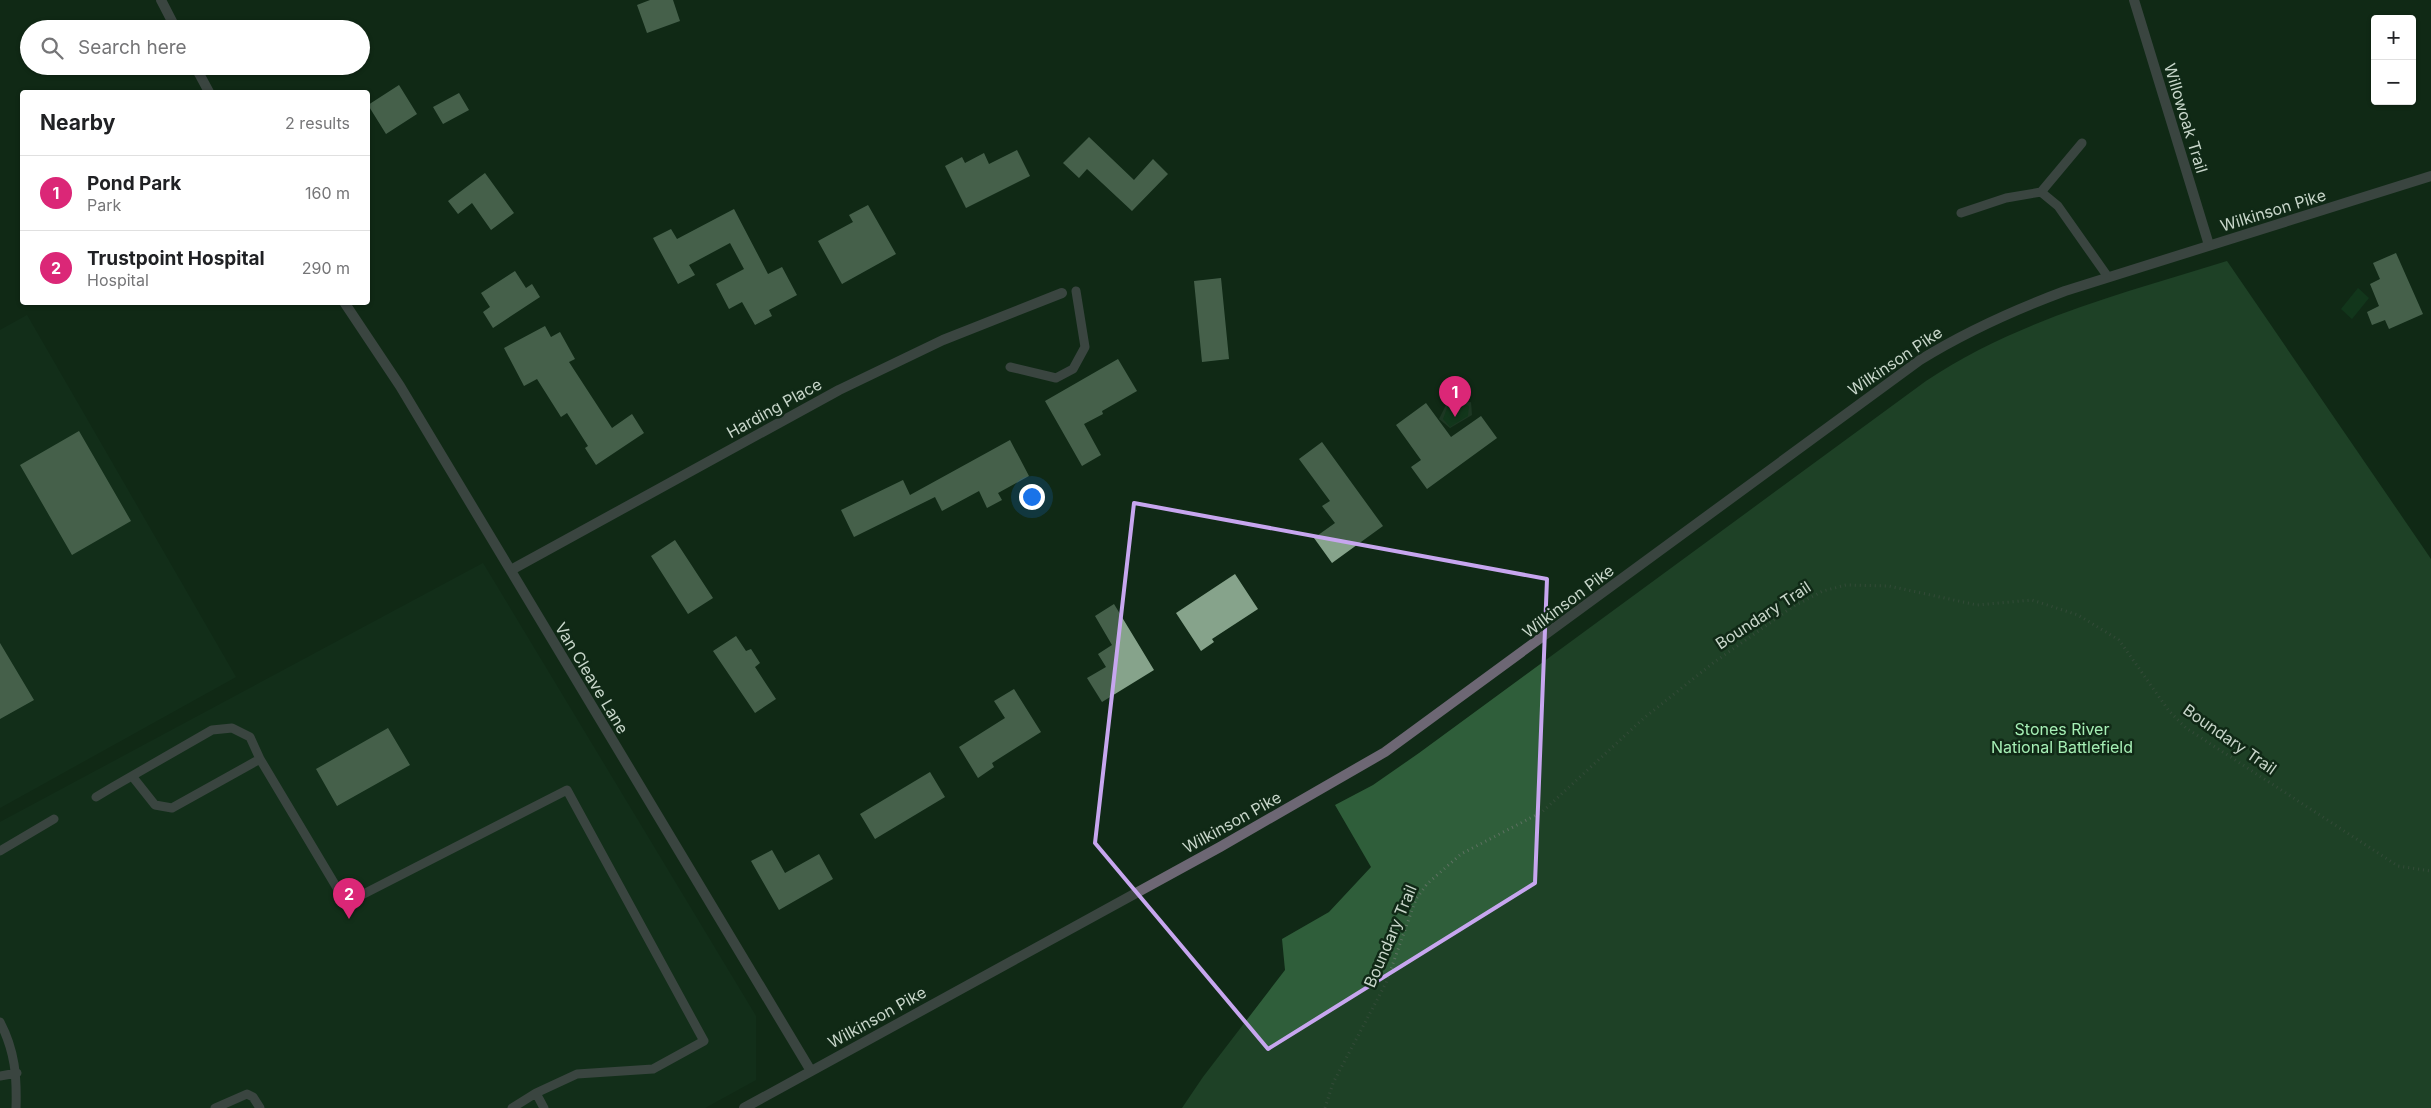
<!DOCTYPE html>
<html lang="en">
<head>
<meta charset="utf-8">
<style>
	:root { --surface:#fff; --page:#f2f2f2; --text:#202124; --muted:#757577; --line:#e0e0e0; --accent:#db2777 }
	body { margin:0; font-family:Inter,sans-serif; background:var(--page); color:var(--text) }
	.controls { position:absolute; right:15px; top:15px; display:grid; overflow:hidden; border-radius:5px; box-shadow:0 1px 4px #0004 }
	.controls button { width:45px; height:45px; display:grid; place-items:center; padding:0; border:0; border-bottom:1px solid var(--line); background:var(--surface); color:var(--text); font:25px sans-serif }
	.you { position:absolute; left:1031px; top:496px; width:18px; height:18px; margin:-12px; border:4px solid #fff; border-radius:50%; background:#1a73e8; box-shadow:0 0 0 8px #1a73e833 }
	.badge { display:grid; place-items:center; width:32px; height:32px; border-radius:50%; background:var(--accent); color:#fff; font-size:16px; font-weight:700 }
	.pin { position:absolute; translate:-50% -41px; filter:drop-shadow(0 1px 2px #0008) }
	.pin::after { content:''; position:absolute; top:26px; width:18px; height:15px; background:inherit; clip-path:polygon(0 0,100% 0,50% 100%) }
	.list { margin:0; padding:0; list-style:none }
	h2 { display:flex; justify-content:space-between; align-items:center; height:65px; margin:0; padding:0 20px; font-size:21px }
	h2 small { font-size:16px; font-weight:400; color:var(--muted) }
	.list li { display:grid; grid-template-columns:32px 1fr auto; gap:15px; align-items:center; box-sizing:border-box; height:75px; padding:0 20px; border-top:1px solid var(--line) }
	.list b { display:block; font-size:19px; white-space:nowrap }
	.list p { margin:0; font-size:16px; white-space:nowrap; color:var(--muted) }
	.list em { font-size:16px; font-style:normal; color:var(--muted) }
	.icon { flex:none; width:28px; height:28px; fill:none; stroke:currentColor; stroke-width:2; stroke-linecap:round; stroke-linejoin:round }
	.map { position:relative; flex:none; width:2431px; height:1108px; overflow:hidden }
	.search { position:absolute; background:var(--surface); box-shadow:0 1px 4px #0004; left:20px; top:20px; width:350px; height:55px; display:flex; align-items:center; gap:12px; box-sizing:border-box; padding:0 18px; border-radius:28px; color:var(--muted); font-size:19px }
	.panel { position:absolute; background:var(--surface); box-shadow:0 1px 4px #0004; left:20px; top:90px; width:350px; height:215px; border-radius:5px }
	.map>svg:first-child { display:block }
</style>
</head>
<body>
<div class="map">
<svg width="2431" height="1108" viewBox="0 0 2431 1108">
	<rect width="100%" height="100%" fill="#102916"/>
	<path fill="#15341e" d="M27,315L236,677L0,808V330Z
		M483,563L756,1016V1080L705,1108H0V822Z"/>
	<path fill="#2d4833" d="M1471,402L1472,415L1450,428L1439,419L1447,403Z"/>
	<path fill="#2f5e3a" d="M2227,261L2431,559V1108H1182L1203,1077L1285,970L1282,939L1329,912L1371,867L1335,805L1373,785L1419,753L1926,381C2017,320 2124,293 2227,261Z"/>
	<path fill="#144523" d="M2358,288L2369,298L2352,319L2341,309Z
		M1465,404L1469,406L1468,416L1450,427L1443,419L1448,405Z"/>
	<path fill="#86a38b" d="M650,0H673L680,21L647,33L637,5Z
		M399,85L417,114L386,134L368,105Z
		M459,93L469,110L443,124L433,107Z
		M1089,137L1134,180L1153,159L1168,174L1132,211L1087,169L1079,178L1063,163Z
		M1017,150L1030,176L966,208L945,166L962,157L965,163L984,153L989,164Z
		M485,173L514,213L491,230L472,203L458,214L448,201Z
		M868,205L896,254L842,284L818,241L853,222L849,215Z
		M734,209L768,274L782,267L797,295L769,310L772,316L755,325L742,302L729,309L716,284L744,269L730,243L689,265L695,275L678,284L653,238L671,229L677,239Z
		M2396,253L2423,314L2389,329L2385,320L2372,325L2367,312L2379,306L2370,284L2380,279L2373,263Z
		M515,271L526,288L532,284L540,297L493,328L483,312L490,307L481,293Z
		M1221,278L1229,359L1202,362L1194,281Z
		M545,326L551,337L560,332L575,359L569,362L612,428L632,414L644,433L596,465L585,448L588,446L567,413L561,417L537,379L524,386L504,348Z
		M1118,359L1137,391L1102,411L1103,414L1084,424L1101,455L1082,466L1045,401Z
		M1426,403L1451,437L1481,416L1497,438L1427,489L1411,467L1421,460L1396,425Z
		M79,431L131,521L72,555L20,465Z
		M1010,440L1029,476L998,493L1002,500L987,508L979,491L942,511L935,497L854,537L841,510L903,480L910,495Z
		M1322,442L1383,526L1332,563L1314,538L1335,523L1322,506L1330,501L1299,459Z
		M675,540L713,598L688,614L651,556Z
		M1235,574L1258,609L1212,639L1214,642L1201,651L1176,613Z
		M1114,604L1154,670L1102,702L1087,678L1106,667L1098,654L1112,645L1095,616Z
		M736,636L746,651L751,649L760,663L755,667L776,699L755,713L713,651Z
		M0,643L34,700L0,719Z
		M1014,689L1041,732L992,763L994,767L978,778L959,747L1005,718L994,701Z
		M388,728L410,765L337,806L316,769Z
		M930,772L945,797L875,839L860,814Z
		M772,850L785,873L819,854L833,879L779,910L751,861Z"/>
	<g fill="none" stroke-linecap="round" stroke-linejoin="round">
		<path stroke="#5d7161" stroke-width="3" stroke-dasharray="1 4" stroke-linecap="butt" d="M1325,1108L1333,1083L1386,983L1416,899L1427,884L1461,854L1542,812L1644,718L1713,663L1794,606L1823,591L1846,585L1889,586L1977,605L2032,600L2078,615L2119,640L2169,711L2186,728L2398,866L2431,871"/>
		<path stroke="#6d6774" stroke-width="9" d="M2041,192L2082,143
			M1961,213L2006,198L2041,192L2058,206L2108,277
			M1010,367L1056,378L1073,369L1085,347L1076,291
			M260,759L346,903L567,790L704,1041L653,1069L577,1074L536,1093
			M96,797L111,788L212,730L232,728L250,737L260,759L172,808L155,805L132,776
			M0,851L54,819
			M0,1022C15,1051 17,1076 16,1108
			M0,1076L17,1073
			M215,1108L247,1094L253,1097L260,1108
			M512,1108L536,1093L544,1108"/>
		<path stroke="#6d6774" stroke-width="10" d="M161,0L176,29
			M2134,0L2209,245
			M195,66L209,92
			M344,302L400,386L811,1071
			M511,570L839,390L943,340L1062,293
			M744,1108L1220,847L1385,752L1920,360C1967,331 2014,310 2065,291L2431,176"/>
	</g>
	<path d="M0 0H2431V1108H0ZM1134,503L1547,579L1535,883L1268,1049L1095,843Z" fill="#102916" fill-opacity=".55" fill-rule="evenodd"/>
	<path fill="none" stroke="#c7a6ef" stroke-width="4" stroke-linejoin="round" d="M1134,503L1547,579L1535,883L1268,1049L1095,843Z"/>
	<g text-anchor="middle" stroke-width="5" stroke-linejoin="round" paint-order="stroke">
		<g font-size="16" fill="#c8d6ca" stroke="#102916">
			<text transform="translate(2186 118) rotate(73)" y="6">Willowoak Trail</text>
			<text transform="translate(2273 210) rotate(-17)" y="6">Wilkinson Pike</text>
			<text transform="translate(1895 361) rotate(-34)" y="6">Wilkinson Pike</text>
			<text transform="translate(774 408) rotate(-29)" y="6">Harding Place</text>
			<text transform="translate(1568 601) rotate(-37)" y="6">Wilkinson Pike</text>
			<text transform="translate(1763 615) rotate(-33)" y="6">Boundary Trail</text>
			<text transform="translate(592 678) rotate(59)" y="6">Van Cleave Lane</text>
			<text transform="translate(2230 739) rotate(35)" y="6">Boundary Trail</text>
			<text transform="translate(1232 822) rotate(-29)" y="6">Wilkinson Pike</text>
			<text transform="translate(1390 936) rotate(-67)" y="6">Boundary Trail</text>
			<text transform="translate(877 1017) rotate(-29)" y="6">Wilkinson Pike</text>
		</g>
		<g font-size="16" fill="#a6efb5" stroke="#102916">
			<text x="2062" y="735">Stones River<tspan x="2062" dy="18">National Battlefield</tspan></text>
		</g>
	</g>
</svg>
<div class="controls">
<button>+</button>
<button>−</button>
</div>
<div class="you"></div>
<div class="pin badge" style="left:1455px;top:417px">1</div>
<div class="pin badge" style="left:349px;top:919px">2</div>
<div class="search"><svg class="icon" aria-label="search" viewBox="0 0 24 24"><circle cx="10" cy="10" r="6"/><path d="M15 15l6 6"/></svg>Search here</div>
<section class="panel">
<h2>Nearby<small>2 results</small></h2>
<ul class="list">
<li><span class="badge">1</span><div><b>Pond Park</b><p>Park</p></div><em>160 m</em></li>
<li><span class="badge">2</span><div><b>Trustpoint Hospital</b><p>Hospital</p></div><em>290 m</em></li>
</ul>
</section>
</div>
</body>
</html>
